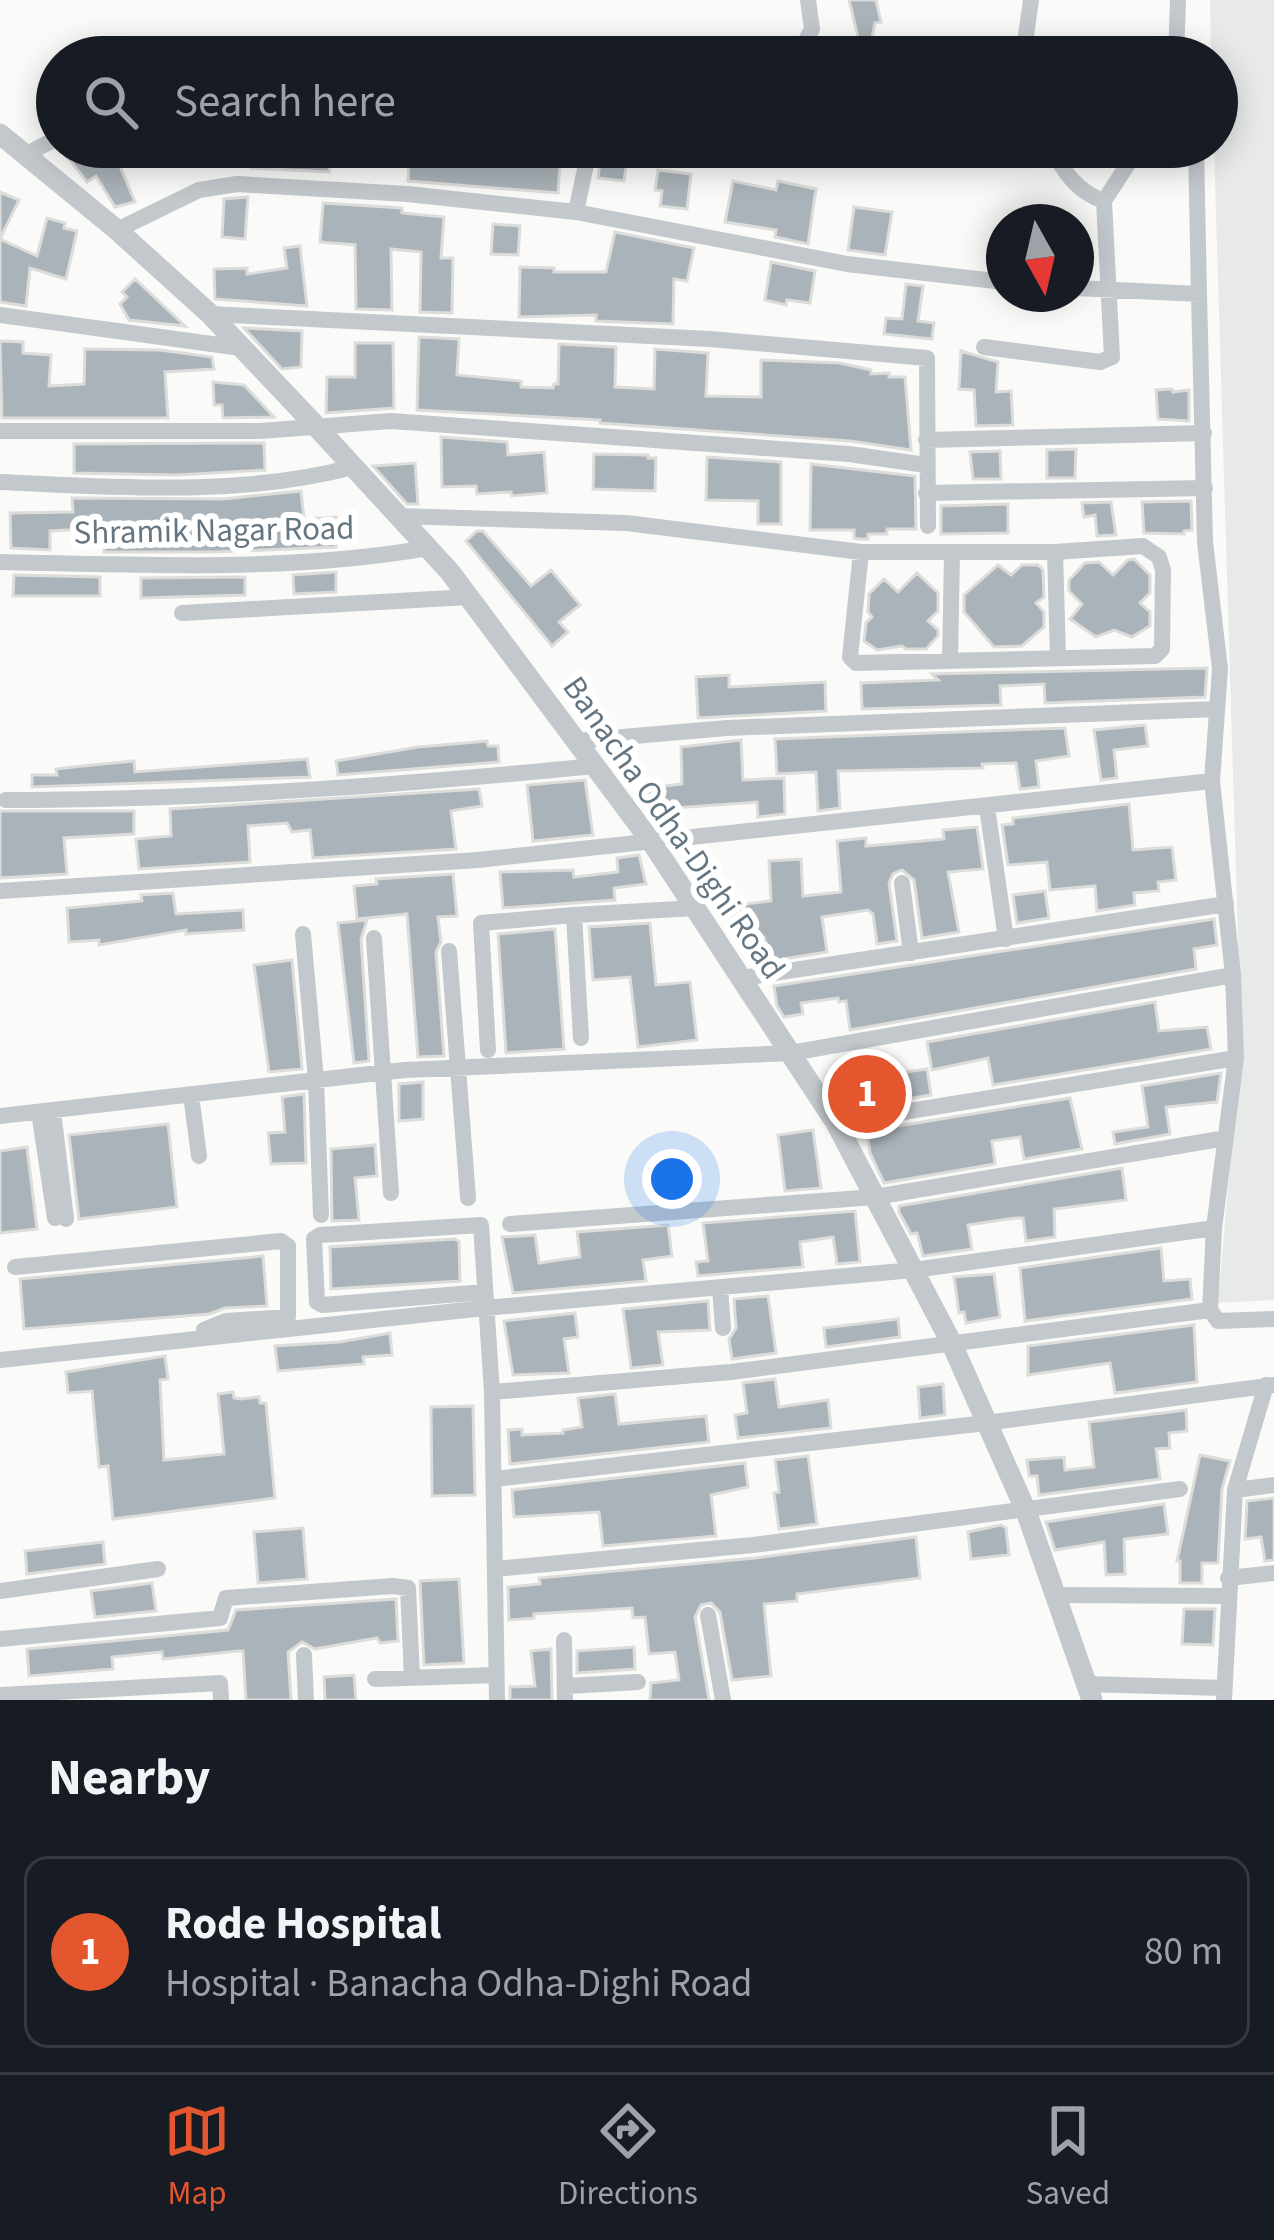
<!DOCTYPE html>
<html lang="en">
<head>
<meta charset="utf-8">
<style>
	:root { --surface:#171b24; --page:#242831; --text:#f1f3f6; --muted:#9ea1a6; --line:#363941; --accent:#e4572e }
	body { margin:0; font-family:"Source Sans 3",sans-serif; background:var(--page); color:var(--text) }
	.compass { position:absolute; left:986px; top:204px; width:108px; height:108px; border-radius:50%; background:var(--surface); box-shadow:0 6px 30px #0003; rotate:172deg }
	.you { position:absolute; left:672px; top:1179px; width:42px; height:42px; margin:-30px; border:9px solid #fff; border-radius:50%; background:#1a73e8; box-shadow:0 0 0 18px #1a73e833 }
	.badge { display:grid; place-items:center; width:78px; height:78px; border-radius:50%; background:var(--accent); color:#fff; font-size:39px; font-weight:700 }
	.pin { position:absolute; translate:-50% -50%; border:6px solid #fff; box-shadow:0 3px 12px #0006 }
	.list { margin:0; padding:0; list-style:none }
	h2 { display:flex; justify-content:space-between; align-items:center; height:156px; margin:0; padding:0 48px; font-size:51px }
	h2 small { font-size:39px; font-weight:400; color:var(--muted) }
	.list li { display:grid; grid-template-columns:78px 1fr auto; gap:36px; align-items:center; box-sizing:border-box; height:192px; margin:0 24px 24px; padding:0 24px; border:3px solid var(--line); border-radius:24px }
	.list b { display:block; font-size:45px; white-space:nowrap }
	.list p { margin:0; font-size:39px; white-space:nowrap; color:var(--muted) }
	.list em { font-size:39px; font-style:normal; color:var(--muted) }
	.icon { flex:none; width:66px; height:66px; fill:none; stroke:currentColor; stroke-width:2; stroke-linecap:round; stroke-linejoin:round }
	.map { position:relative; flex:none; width:1274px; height:1700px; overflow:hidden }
	.search { position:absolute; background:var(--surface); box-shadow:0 6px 30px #0003; left:36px; right:36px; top:36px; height:132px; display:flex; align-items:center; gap:30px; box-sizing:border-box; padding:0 42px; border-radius:66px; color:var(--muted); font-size:45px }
	.sheet { height:372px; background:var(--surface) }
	nav { display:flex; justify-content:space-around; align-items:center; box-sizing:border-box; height:168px; border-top:3px solid var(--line); background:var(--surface); font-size:33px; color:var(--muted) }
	nav a { display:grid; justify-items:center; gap:6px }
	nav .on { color:var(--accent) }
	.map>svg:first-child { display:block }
</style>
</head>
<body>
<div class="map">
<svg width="1274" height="1700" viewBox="0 0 1274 1700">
	<rect width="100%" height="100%" fill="#fafaf8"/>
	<path fill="#e8e9e9" d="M1210,0H1274V1300L1218,1303L1241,1037L1214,147L1217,57H1211Z"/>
	<path fill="#aab3b9" stroke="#dcdcda" stroke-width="3" d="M849,0H876L881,22L875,23L868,57H863Z
		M66,147H107L117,159L135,202L115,207L96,176L87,182L62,150Z
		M254,147H331L329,172L251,168Z
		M410,147L561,148L558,193L408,181Z
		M607,151L628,153L624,181L598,178L600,161Z
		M658,170L691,174L687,209L660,206L662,191L655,190Z
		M733,181L776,190L778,181L816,189L808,244L775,237L776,230L725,222Z
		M0,192L19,200L0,239L37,256L47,218L65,223L64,228L77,231L66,279L30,268L26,306L0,302Z
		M248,197L245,239L222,237L224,199Z
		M323,203L402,208V213L444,217L441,258H453L452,313L420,312L421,252L391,249L392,310L356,309L355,245L320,242Z
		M854,207L892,212L885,255L848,250Z
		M493,224L520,226L518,255L491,254Z
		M615,232L694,248L687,281L674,279L673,324L596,321V315L519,317L520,267L554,268V272H606Z
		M300,246L307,306L215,299L214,269L247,268V274L287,268L284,248Z
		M771,262L815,271L810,303L787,300L786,305L765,300Z
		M135,279L185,326L129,320L120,304L127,297L122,292Z
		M906,284L923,286L918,321L934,323L932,339L884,334L886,318L902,319Z
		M244,328L302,331L301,367L282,369Z
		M419,337L459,339L457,375L521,381V387L553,388L554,384H558L559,344L616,347L615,387L654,389L655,349L708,353L706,396L761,397V360L840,363L871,370V374L889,373V377H905L911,450L850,441L600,423V420L417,410Z
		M0,341L23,342V353L51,355L49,386L84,384L85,349L160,350L212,357L214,369L165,372L168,418H2Z
		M355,343H393L394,408L326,413L327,377H355Z
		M961,351L998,362L996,392L1011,391L1013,425L976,426L974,390L959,389Z
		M213,382L244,385L274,417L223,418L222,405H214Z
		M1172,389L1173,392L1189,390V421L1158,419L1156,390Z
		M441,437L507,442L508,455L544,452L547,493L512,496L511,492L477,494L476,486L442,487Z
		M264,443L265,470L177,475L74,473V444Z
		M1076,449L1075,478H1047V450Z
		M1000,451L1001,479H973L970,452Z
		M594,454L648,455V458H656L655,491L593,489Z
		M707,457L781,462V524H758V501L706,500Z
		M415,463L418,504H407L373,466Z
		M811,464L915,476L916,529H887V534H868V539H858L854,538V530H810Z
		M301,491L304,519L336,517V547L215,552H104L103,528L50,531V550L11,548L10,513L73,512L72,498L223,499Z
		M1191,501L1192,530L1184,531V534L1144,533L1142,502Z
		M1111,502L1116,535L1097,536L1095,515L1084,517L1082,503Z
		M1008,504V533L941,534V506Z
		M477,531H483L531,586L551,570L580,605L559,622L568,632L552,646L466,541Z
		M1134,559L1150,575V593L1140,603L1150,612V626L1132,637L1114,630L1096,637L1070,619L1082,604L1069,591V580L1085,563L1099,562L1113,575L1128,560Z
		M998,565L1011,575L1022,565H1038L1043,570L1044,597L1036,603L1044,612V627L1022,646L994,647L964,612V595Z
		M336,572V592L294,594L293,575Z
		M917,573L938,593V611L928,621L938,630V636L926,649H906L902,646L877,650L864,641L866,623L872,617L868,612L869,594L884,579L898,592Z
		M14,575L100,577V596H13Z
		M245,577V595L141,598V578Z
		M1207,668L1205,697L1045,703L1044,684L1000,686L1001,705L862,709L861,683L938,680L932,674Z
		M729,675V687L825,682L826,711L698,718L696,677Z
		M1145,725L1148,746L1114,750L1117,778L1101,780L1094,730Z
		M1065,728L1069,756L1036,761L1039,787L1020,789L1016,763L982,764L983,768L838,771L840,808L818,811L816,772L777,774L775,739Z
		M741,740L743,780L784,778L785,814L758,817L757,802L646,810L640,801L639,789L682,784L681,747Z
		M487,741L488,746H498L499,762L338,775L336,761L418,747Z
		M307,759L310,777L32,787V775H57L56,769L82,766L134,761L135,772Z
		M585,780L593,835L533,841L527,785Z
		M479,789L482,806L451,811L456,849L313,858L310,830L292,832L287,823L248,826L250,862L139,869L136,839L171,836L170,809Z
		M1129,804L1133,850L1172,847L1176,880L1158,882L1159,891L1134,893L1135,905L1097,911L1095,886L1050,890L1047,862L1008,865L1002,825L1013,824V818Z
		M0,811H134V834L64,838L67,874L0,878Z
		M977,827L983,869L948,872L959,932L922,938L914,880L902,870L893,874L889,883L897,941L877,944L873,914L868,910L822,917L827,952L771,961L764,937L753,938L752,925L744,926L743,918L721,920L713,908L771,901L769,861L801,859L803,896L841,892L837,841L866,838V846L944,839L943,830Z
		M639,855L646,884L614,888L615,900L503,908L500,872L573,870L574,877L618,872L617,858Z
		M453,874L457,916L438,917L441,942L436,952L444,1056L418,1057L407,914L357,919L354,886L377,884L376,879Z
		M1045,891L1049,918L1017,923L1013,895Z
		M173,893L176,914L243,910L244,930L186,934V930L99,945V940L69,942L67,908L142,901L141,895Z
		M1214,919L1217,945L1194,949L1196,969L850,1030L846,1001L839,1002L838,998L801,1003L803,1014L784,1017L777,1006L774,986Z
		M367,920L361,939L369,1061L354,1063L338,923Z
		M650,923L656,985L690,982L697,1040L638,1047L630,977L593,980L589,927Z
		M555,929L564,1049L506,1053L498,934Z
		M292,960L302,1069L269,1072L254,965Z
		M1155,1002L1159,1031L1207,1027L1211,1049L993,1085L988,1058L932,1070L927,1042Z
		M927,1069L931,1095L845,1109L842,1105L838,1081Z
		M1221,1073L1217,1102L1166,1107L1170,1134L1115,1144L1113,1132L1148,1127L1142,1086Z
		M423,1082V1119L399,1121V1084Z
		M304,1094L306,1163L271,1164L268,1133L285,1132L282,1097Z
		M1070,1098L1082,1149L1024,1159L1020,1137L992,1141L995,1164L884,1183L870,1153L867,1131Z
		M168,1124L177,1207L79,1219L69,1135Z
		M813,1130L821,1188L785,1191L778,1135Z
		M375,1145L377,1176L355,1178L359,1220L332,1221L331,1149Z
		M27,1147L37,1229L0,1233V1151Z
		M1122,1168L1126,1200L1054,1209L1055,1237L1026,1241L1023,1218H1015L968,1225L972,1249L923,1256L917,1233L911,1234L899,1212V1206Z
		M855,1211L860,1262L837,1264L833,1237L800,1242L803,1267L698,1276L696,1262L708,1261L703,1223Z
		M668,1225L672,1256L643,1260L646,1281L513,1293L502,1237L535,1235L539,1263L580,1257L577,1232Z
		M454,1239L459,1241L460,1281L331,1289L330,1247Z
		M1161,1248L1164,1281L1190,1279L1192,1299L1025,1321L1020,1268Z
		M263,1256L267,1306L225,1308L209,1314L24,1329L20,1279Z
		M994,1274L1000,1317L966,1323L964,1312L959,1313L954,1277Z
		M768,1296L776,1353L732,1359L729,1339L736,1328L734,1299Z
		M708,1301L710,1330L658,1332L663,1365L631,1368L623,1309Z
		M575,1313L578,1337L564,1339L569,1373L513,1375L504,1321Z
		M898,1319L900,1337L826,1347L824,1328Z
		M1194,1325L1197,1382L1115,1393L1110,1363L1028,1375V1346Z
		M390,1333L392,1355L363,1357L364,1364L278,1371L275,1346L340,1342Z
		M165,1356L168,1379L160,1380L164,1460L224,1454L218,1394L233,1392L234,1398L241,1399L259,1397L260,1403H266L275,1498L113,1519L108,1466L99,1467L92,1391L68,1393L66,1372Z
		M775,1379L779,1407L828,1400L831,1428L738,1438L735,1415L747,1413L743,1383Z
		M943,1384L945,1415L920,1418L918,1387Z
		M615,1394L619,1424L706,1416L709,1442L510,1464L508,1430L522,1429V1435L563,1433V1430L582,1427L578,1398Z
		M473,1406L475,1495L432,1496L431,1407Z
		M1186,1410L1187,1431L1169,1433L1170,1448L1156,1449L1160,1479L1039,1495L1037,1476H1029L1027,1460L1064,1457L1065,1470L1094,1467L1089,1422Z
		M1200,1455L1230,1461L1222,1489L1218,1563H1202V1583H1180V1561H1177Z
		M808,1456L817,1524L779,1529L774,1493L779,1492L775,1460Z
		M745,1463L748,1487L711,1495L716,1536L603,1546L599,1512L514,1517L512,1490Z
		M1274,1498V1560L1265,1561L1261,1537L1245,1539L1247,1501Z
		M1164,1504L1168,1534L1124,1539L1125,1574L1106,1575L1104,1542L1055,1550L1046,1522Z
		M1001,1525L1006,1528L1009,1555L971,1559L968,1532Z
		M303,1528L307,1579L258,1583L254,1532Z
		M916,1537L920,1578L797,1594V1601L764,1604L771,1676L732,1680L720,1612L711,1603L701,1605L695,1617L709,1700H650L651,1683L679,1680L675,1652L649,1654L645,1617L633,1618L632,1608L534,1614V1618L509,1620L508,1587L540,1584L539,1578L755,1558Z
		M103,1542L105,1564L27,1574L25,1551Z
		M459,1579L464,1663L424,1665L420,1581Z
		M152,1583L156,1611L95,1617L91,1591Z
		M396,1599L398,1641L380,1643L377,1638L315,1649L302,1642L288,1652L291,1700H246L243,1651H238L163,1659L162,1652L112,1657L113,1669L29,1676L27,1649L228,1630L236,1610Z
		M1184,1609H1215L1213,1645L1182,1644Z
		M634,1647L635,1669L577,1673V1651Z
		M551,1649L552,1700H510V1687L535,1686L531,1651Z
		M354,1675L356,1700H325L324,1677Z"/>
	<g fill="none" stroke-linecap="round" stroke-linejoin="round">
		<path stroke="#c3c8cc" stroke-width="16" d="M219,57H264
			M797,57L812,29L808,0
			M1023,57L1031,0
			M1176,57L1178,0
			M778,147L879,160
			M1196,147L1199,294
			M25,155L57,138
			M1104,201L1139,147
			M576,212L588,155L595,147
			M117,230L199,190L237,184L407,194L576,212L847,264L1004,282
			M1076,288L1199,294L1205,542L1220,669L1212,781L1233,975L1236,1058L1214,1228L1210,1310L1218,1321L1274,1319
			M210,314L710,339L927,358L928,526
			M0,315L241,348
			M984,347L1100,362L1112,357L1104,201C1077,192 1063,171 1051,147
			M0,431H260L391,421L849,454L926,465
			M926,440L1204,433
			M0,482C116,487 240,497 353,467
			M926,493L1205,488
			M398,516L626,523L861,552H1055L1143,546L1159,557L1163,570L1162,649L1155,656L856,663L850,657L861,552
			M1055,552L1058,658
			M0,562C141,565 289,572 428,548
			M182,613L469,597
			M950,661L952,552
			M576,741L727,728L1217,709
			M6,800C203,800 399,785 595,766
			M987,807L1006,939
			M902,883L911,953
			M0,891L478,860L1212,781
			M303,934L316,1080L321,1215
			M374,938L391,1193
			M449,951L468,1198
			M742,978L1226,904
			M581,1038L574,915L696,908
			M488,1050L481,923L574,915
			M191,1095L199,1156
			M53,1111L66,1219
			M39,1112L55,1218
			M0,1116L405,1070L791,1053L1233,975
			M836,1123L1236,1058
			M510,1224L875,1197L1226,1138
			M15,1267L281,1241L288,1246V1317L226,1321L204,1330L203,1338
			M720,1287L723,1328
			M485,1292L322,1305L317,1302L314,1239L320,1235L481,1225L492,1392L497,1700
			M0,1360L485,1308L914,1270L1214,1228
			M492,1392L731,1372L1210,1310
			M494,1479L986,1423L1274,1385
			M1235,1490L1274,1485
			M495,1569L753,1545L1180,1489
			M1228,1578L1274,1573
			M0,1591L158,1569
			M1056,1595L1227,1596
			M708,1615L723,1700
			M0,1639L220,1618L226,1598L393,1586L408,1588L412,1678
			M564,1640L565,1700
			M304,1655L306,1700
			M375,1679L496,1675
			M1087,1684L1224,1688
			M566,1686L638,1682
			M0,1695L220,1683L221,1700
			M1224,1700L1235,1490L1266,1385"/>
		<path stroke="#c3c8cc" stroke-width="21" d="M0,134L117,230L210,314L315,425L450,572L653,844L836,1123L951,1342L1026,1511L1092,1700"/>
	</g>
	<g text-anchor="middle" stroke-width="12" stroke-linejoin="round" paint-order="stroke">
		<g font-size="33" fill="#657683" stroke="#fff">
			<text transform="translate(214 529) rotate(-1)" y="12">Shramik Nagar Road</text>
			<text transform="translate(675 827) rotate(55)" y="12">Banacha Odha-Dighi Road</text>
		</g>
	</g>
</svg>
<svg class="compass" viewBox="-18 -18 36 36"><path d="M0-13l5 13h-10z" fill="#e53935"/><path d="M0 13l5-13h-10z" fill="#9ea1a6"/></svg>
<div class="you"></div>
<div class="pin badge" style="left:867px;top:1094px">1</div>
<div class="search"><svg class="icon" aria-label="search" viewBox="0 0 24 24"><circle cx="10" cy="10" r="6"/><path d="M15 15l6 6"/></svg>Search here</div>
</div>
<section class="sheet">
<h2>Nearby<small></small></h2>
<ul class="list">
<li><span class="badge">1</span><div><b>Rode Hospital</b><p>Hospital · Banacha Odha-Dighi Road</p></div><em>80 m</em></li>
</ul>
</section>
<nav>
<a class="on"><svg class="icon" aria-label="map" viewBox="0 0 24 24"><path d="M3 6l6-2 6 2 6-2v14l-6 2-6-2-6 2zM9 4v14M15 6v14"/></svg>Map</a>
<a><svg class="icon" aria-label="directions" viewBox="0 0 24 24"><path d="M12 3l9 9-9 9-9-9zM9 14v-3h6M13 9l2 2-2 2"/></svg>Directions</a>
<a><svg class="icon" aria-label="saved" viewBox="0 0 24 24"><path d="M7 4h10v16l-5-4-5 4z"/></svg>Saved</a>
</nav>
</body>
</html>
